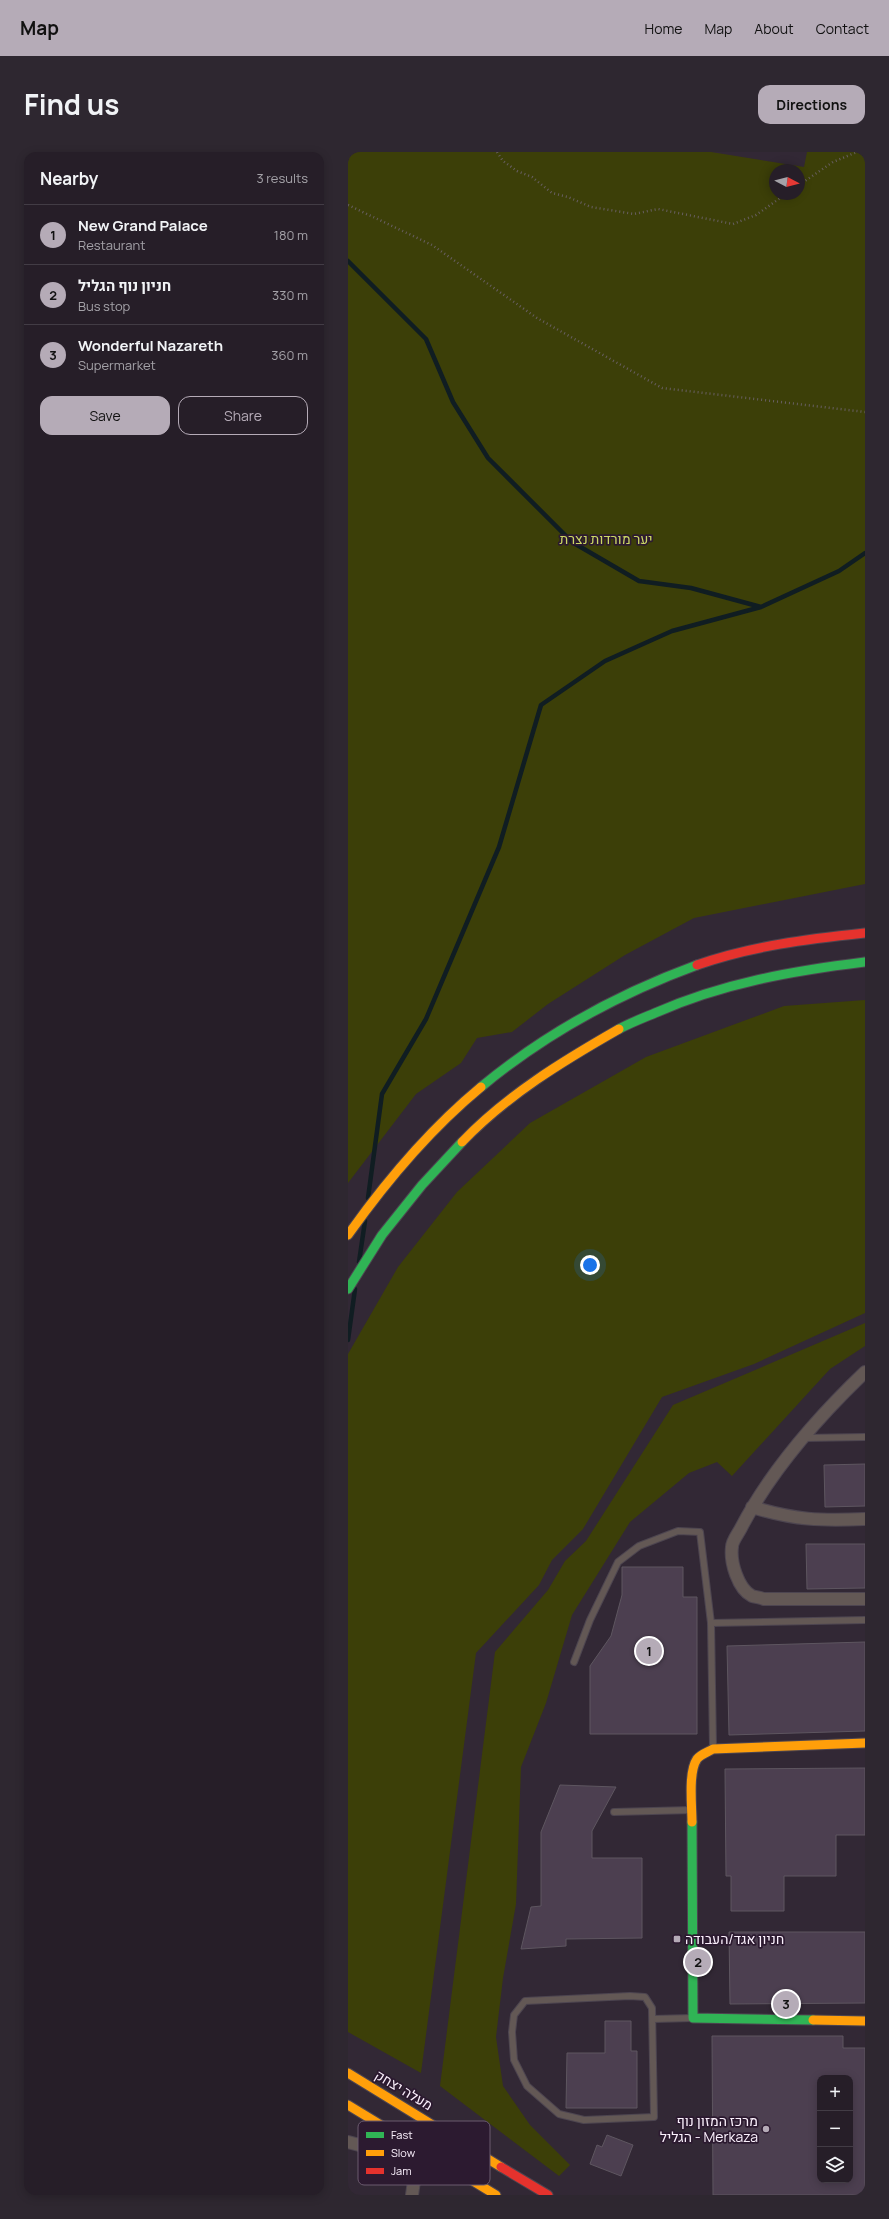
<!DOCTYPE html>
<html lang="en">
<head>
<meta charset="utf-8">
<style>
	:root { --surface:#261e28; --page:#2e2730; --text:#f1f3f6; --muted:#a4a2a8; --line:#423c45; --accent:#b5abb7 }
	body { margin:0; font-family:Manrope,Heebo,sans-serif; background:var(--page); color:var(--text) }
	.controls { position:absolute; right:12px; bottom:12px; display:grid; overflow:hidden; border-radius:8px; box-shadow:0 2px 10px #0003 }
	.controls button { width:36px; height:36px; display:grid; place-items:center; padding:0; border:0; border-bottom:1px solid var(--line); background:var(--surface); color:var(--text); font:20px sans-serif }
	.compass { position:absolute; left:421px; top:12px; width:36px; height:36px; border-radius:50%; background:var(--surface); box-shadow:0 2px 10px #0003; rotate:97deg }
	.you { position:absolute; left:242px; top:1113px; width:14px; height:14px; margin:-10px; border:3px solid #fff; border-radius:50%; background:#1a73e8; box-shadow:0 0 0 6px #1a73e833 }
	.badge { display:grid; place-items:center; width:26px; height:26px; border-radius:50%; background:var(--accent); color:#111; font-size:13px; font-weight:700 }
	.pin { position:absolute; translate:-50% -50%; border:2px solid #fff; box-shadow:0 1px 4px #0006 }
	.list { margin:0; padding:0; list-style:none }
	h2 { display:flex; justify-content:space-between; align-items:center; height:52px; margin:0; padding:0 16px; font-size:17px }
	h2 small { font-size:13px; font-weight:400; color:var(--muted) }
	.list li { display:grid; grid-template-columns:26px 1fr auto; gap:12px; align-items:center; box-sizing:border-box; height:60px; padding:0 16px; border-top:1px solid var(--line) }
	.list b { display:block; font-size:15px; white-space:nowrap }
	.list p { margin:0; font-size:13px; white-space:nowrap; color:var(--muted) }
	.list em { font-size:13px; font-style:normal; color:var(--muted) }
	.actions { display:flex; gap:8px; padding:12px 16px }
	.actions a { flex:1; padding:9px 0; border:1px solid var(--accent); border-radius:12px; text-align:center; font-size:14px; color:var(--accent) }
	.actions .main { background:var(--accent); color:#111 }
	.icon { flex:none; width:22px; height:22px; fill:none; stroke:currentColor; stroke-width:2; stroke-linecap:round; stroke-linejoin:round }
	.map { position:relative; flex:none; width:517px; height:2043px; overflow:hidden; border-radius:12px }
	header { display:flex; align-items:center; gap:24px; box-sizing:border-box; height:56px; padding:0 20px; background:var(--accent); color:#111 }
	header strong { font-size:19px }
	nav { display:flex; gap:22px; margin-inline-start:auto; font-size:14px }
	.intro { display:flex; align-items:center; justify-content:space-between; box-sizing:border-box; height:96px; padding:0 24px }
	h1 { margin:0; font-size:28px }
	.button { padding:10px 18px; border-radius:12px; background:var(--accent); color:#111; font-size:14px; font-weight:700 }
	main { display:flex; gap:24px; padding:0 24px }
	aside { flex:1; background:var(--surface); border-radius:12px; box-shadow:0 2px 10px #0003 }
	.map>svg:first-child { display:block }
</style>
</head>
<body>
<header>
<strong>Map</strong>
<nav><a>Home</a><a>Map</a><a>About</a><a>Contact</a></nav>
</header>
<div class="intro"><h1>Find us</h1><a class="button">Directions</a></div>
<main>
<aside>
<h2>Nearby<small>3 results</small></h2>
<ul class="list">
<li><span class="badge">1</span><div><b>New Grand Palace</b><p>Restaurant</p></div><em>180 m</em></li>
<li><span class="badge">2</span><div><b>חניון נוף הגליל</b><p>Bus stop</p></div><em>330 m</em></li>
<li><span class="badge">3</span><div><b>Wonderful Nazareth</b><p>Supermarket</p></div><em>360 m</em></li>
</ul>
<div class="actions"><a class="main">Save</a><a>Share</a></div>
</aside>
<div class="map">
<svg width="517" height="2043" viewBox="0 0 517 2043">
	<rect width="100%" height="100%" fill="#322835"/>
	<path fill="#3c3f08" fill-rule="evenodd" d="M0,0H363L456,15L459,0H517V732L346,766L277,803L200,852L164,880L129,886L113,911L68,942L0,1031ZM427,18H451V42H427Z
		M517,848V1161L406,1212L314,1245L235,1377L204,1408L191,1433L128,1501L73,1921L0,1880V1202L50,1115L109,1040L182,971L298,905L436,854Z
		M517,1171V1194L482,1217L384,1324L369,1310L341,1321L282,1370L224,1463L198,1551L173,1615L168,1752L155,1826L148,1885L155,1934L182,1973L222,2013L211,2024L92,1934L147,1500L200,1438L217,1409L238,1389L325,1253Z"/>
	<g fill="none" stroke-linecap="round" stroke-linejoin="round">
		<path stroke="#101d22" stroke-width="4.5" d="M0,109L78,187L105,250L140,306L224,390L291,429L343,436L413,455
			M20,1046L34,942L78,867L151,695L193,553L257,509L324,479L413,455L491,419L517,401
			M11,1110L17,1069
			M0,1188L7,1137"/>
	</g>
	<path fill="#4c3f50" stroke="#5e5660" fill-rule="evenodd" d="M517,1312V1354L477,1355L476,1313Z
		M458,1392H517V1436L459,1437Z
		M274,1415H335V1445H349V1582H242V1514L263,1484L274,1443Z
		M517,1490V1579L381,1583L379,1494Z
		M517,1616V1683H488V1724H436V1759H383V1724H378L377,1617Z
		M212,1633L268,1635L244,1679V1706H294V1786L218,1787V1794L173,1797L183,1755L193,1754V1680Z
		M381,1780H517V1851L382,1852Z
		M257,1869H283V1899H289V1956H218L219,1901H257Z
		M364,1884H495V1896H517V2043H365ZM472,1926H502V2028H472Z
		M259,1983L285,1993L273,2024L242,2012L249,1993L254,1995Z"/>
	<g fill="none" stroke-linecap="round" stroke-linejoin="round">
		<g stroke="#4d4550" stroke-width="8">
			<path id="lane" d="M456,1286L517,1285
				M226,1510L242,1468L270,1410L291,1394L330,1379L352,1380L363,1471
				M365,1596L363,1471L517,1468
				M266,1660L344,1658
				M282,1844L297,1845L304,1856L306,1965L236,1968L211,1962L179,1934L166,1908L164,1880L166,1863L177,1849Z
				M305,1867L345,1866"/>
		</g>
		<g stroke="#4d4550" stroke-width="14">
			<path id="street" d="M517,1220C470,1265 423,1318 393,1376C390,1382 384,1389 384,1395C382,1410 390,1437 404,1444C408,1445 413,1446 416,1447H517
				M404,1355C447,1368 472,1369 517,1367
				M0,1990L38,2000L60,2011L67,2022L64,2043"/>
		</g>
		<g stroke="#4d4550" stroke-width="11">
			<path id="fast" d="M271,877C282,871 295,866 307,861C375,831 444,819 517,810
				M133,935C198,881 270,842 349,813
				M0,1137L34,1083L74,1033L114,990
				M344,1670L345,1866L465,1868"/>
		</g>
		<g stroke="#4d4550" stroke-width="11">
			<path id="slow" d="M114,990C159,943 215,909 271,877
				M0,1083C39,1028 81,978 133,935
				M344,1670C344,1654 340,1620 349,1607C353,1602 360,1600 365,1597L517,1591
				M465,1868L517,1869
				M0,1921L153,2015
				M0,1953L148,2043"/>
		</g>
		<g stroke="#4d4550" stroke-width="11">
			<path id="jam" d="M349,813C403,794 460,787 517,781
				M153,2015L200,2043"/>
		</g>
		<path stroke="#685f61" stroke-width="2.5" stroke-dasharray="1 3" stroke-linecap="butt" d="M149,0L155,9L169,19L184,25L204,41L220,45L243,55L286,62L310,57L385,72L408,63L438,42
			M451,33L485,10L509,0
			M0,53L84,93L189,166L314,236L517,260"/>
		<use href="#lane" stroke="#635855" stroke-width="6"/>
		<use href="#street" stroke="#635855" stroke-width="12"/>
		<use href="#fast" stroke="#30b455" stroke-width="9"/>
		<use href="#slow" stroke="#ff9f0a" stroke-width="9"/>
		<use href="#jam" stroke="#e5322d" stroke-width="9"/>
	</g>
	<g fill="#b5abb7" stroke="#2c1a30" stroke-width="1.5">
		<rect x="325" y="1783" width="8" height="8" rx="2"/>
		<circle cx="418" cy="1977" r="4"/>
	</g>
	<g text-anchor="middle" stroke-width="3.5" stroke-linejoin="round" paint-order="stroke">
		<g font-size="14" fill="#cbd765" stroke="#2c1a30">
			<text x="258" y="392">יער מורדות נצרת</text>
		</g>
		<g font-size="14" fill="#fbf1fd" stroke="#2c1a30" text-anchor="start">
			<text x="337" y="1792">חניון אגד/העבודה</text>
			<text x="410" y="1974" text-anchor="end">מרכז המזון נוף<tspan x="410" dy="16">הגליל - Merkaza</tspan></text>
		</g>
		<g font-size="14" fill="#fbf1fd" stroke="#2c1a30">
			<text transform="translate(56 1938) rotate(31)" y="5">מעלה יצחק</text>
		</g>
	</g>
	<rect x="10" y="1969" width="132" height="64" rx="6" fill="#2c1a30" stroke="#6a5a6e" stroke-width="1"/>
	<rect x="18" y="1980" width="18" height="6" fill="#30b455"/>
	<rect x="18" y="1998" width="18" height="6" fill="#ff9f0a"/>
	<rect x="18" y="2016" width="18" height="6" fill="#e5322d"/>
	<g font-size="11" fill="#fbf1fd">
		<text x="43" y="1987">Fast</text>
		<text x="43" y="2005">Slow</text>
		<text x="43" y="2023">Jam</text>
	</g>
</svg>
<div class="controls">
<button>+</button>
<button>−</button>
<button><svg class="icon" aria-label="layers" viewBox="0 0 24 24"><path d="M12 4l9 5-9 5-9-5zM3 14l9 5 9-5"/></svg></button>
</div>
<svg class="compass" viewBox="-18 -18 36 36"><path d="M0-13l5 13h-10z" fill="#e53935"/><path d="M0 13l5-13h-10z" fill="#a4a2a8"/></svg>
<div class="you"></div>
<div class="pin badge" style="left:301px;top:1499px">1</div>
<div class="pin badge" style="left:350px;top:1810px">2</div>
<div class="pin badge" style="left:438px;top:1852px">3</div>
</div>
</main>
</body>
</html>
